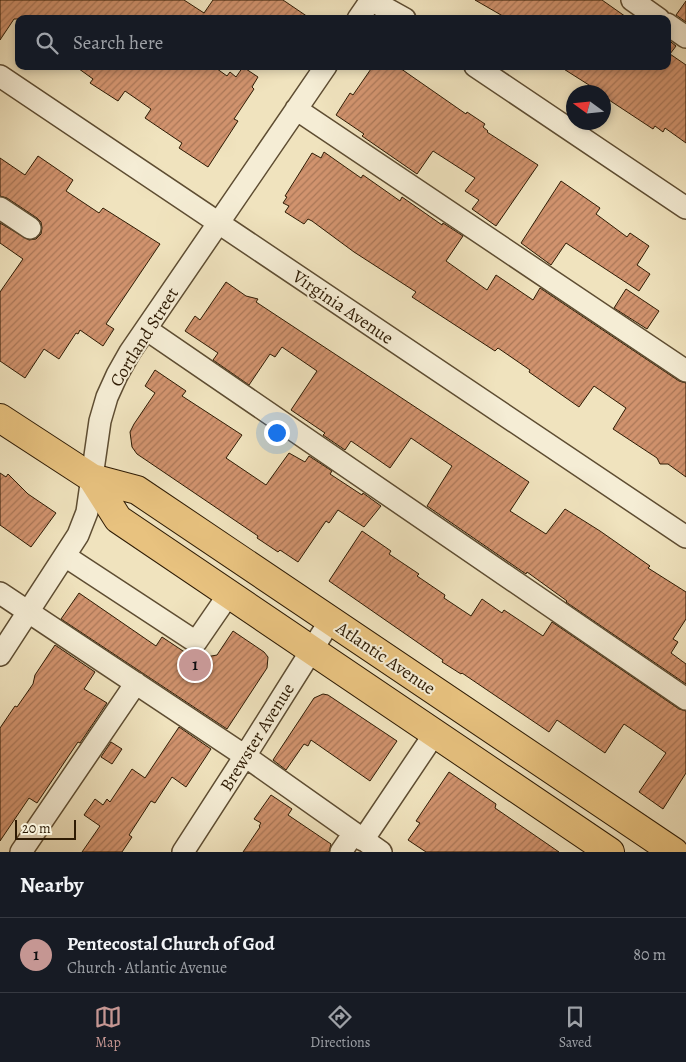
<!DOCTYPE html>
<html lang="en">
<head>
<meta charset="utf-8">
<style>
	:root { --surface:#171b24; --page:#20242c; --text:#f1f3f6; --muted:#9ea1a6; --line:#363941; --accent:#c59692 }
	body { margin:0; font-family:Alegreya,serif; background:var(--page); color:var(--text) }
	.compass { position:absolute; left:566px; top:85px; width:45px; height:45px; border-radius:50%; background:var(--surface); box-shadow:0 2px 8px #0003; rotate:285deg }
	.scale { position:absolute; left:15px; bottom:12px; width:61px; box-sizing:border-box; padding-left:5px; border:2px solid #2e1b04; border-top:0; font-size:14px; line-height:18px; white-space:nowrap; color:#2e1b04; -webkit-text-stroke:4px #f5edd5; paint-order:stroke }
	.you { position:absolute; left:276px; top:432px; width:18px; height:18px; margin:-12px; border:4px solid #fff; border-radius:50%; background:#1a73e8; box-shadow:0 0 0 8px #1a73e833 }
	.badge { display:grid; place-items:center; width:32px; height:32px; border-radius:50%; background:var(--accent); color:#111; font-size:16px; font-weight:700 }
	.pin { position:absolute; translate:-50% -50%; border:2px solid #fff; box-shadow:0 1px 5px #0006 }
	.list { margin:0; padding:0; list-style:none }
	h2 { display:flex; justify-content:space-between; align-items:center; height:65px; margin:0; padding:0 20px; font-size:21px }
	h2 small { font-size:16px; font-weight:400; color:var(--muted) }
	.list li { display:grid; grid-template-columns:32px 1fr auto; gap:15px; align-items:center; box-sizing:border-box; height:75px; padding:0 20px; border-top:1px solid var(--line) }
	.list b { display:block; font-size:19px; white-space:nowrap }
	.list p { margin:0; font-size:16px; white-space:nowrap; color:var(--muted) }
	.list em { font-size:16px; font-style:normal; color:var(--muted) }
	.icon { flex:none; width:28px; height:28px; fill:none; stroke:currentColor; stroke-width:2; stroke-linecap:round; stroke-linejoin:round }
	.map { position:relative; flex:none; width:686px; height:852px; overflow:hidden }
	.search { position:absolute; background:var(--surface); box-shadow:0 2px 8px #0003; left:15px; right:15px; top:15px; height:55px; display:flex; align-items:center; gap:12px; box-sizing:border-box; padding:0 18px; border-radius:10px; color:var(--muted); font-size:19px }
	.sheet { height:140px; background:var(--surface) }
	nav { display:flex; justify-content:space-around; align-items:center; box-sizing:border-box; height:70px; border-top:1px solid var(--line); background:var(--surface); font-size:14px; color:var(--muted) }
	nav a { display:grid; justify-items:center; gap:2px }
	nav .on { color:var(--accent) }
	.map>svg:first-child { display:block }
</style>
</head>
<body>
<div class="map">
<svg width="686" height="852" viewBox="0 0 686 852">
	<defs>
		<pattern id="building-hatch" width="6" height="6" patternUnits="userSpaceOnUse" patternTransform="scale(1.25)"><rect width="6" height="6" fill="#d1936e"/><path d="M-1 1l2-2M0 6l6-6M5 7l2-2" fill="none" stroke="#aa7758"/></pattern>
	</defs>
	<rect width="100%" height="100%" fill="#f0e3be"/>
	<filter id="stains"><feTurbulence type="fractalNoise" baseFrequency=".004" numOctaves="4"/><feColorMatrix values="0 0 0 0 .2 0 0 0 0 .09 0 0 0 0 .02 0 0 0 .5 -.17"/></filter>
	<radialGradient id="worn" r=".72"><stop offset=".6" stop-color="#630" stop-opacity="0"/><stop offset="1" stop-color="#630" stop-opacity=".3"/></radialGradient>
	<path fill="url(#building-hatch)" stroke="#2e1b04" d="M0,0H184L204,13L213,0H283L311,19H14L0,40Z
		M475,0H602L629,19H508Z
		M686,1V22L676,15Z
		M667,39L676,46L670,54L686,65V143L665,128L663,132L655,126L653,129L609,100V99L604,95V92H600L559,66H667Z
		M75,66H213L227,76L230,72L236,77L243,67L258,77L252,87L254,89L234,119L238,121L208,167L179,148L182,143L145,118L151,109L125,91L118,101L90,83L93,79Z
		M373,66H397L466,114L467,112L485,124L483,127L488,131L487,132L538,165L496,226L472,209L479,200L465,191L475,178L433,151L417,174L362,136L364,134L336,115L350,93L353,95Z
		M324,152L361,178L363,175L400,201L402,197L442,225L443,223L463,236L446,261L487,290L496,275L533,300L540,288L679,381L686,383V477L668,464H660L657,458L613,429L626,408L594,386L579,407L529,372L530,370L498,348L495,351L412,297L416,292L354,252L312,221L308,219L304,224L285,212L289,206L283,203L287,197L285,196L312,153L321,158Z
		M38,156L73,180L66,191L99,213L103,208L160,244L106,324L114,329L103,346L80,330L78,334L76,333L59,359L44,349L25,378L0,361V292L23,259L0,243V223L29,240L36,239L41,234L42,228L41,222L37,218L7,198L0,196V158L25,175Z
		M561,181L600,208L596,214L627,237L630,233L649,246L637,265L650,274L639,291L566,243L551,265L521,243Z
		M226,282L246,296L258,299L256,302L529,482L510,511L546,534L565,509L600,531L650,566L648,568L686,592V619L673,639L678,642L671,653L686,664V684L566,602L567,601L527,572L526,574L427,506L452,466L411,438L390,468L351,441L345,450L323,435L325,433L291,410L317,371L282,347L275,357L270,354L249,385L213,360L218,353L185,331L195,316L200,320Z
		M626,289L659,311L647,329L614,308Z
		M155,370L186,391L182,396L242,435L226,458L266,485L289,453L305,462L309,456L332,471L330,474L362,495L363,493L381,506L364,527L338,510L329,523L326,521L298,562L280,550L278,552L257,538L258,536L137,454L132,447L130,432L134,424L155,393L145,386Z
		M0,473L6,477L8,474L28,494L56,513L31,547L0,525Z
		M362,531L391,551L389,554L419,574L417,576L445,595L444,598L471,616L482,599L502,613L504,610L543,636L552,622L679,709L686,711V773L663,809L639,792L666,753L652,743L624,724L605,753L557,720L549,732L462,673L461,674L442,662L443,660L329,581Z
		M79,593L156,646L162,637L195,659L217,655L233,631L264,652L268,657L267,668L227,729L61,619Z
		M55,645L95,672L84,689L107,703L80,743L78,742L37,803L29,798L0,841V728L15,706L17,707L33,684L35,675Z
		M323,694L328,695L397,741L370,781L311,740L308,746L304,744L286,770L273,760L314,698Z
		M179,727L211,749L186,787L172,777L155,803L151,801L129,835L132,837L122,852H82L100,826L84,815L95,799L103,805L107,799L110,802L132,769L145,778Z
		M111,742L122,749L112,764L101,757Z
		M449,772L496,804L495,808L559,852H426L408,840L420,823L416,821Z
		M271,795L292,809L288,815L331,844L329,852H243L260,827L259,826L261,823L254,819Z"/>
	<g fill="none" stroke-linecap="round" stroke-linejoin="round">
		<g stroke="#5e4d32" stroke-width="24">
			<path id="minor" d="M632,0L659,19
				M358,19L371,0L405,19
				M667,24L686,37
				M475,66L686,208
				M0,76L686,537
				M296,109L686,371
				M0,208L30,228
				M146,329L686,699
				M65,556L196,642L229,594
				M0,593L245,756L381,852
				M0,655L78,535L87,512L100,421L107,397L117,375L130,352L326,66
				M363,840L435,733
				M21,852L136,683
				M183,852L245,756L330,621
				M341,852L354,833"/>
		</g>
		<g stroke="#2e1b04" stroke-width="30">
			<path id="major" d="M0,418L92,478L137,490L674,852
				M92,478L118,519L610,852"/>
		</g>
		<use href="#minor" stroke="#f5edd5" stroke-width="21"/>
		<use href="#major" stroke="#e8c27f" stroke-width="28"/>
	</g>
	<g text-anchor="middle" stroke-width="4" stroke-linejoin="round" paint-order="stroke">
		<g font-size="18" fill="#2e1b04" stroke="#f5edd5">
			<text transform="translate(343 307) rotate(34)" y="6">Virginia Avenue</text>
			<text transform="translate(144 337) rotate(-58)" y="6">Cortland Street</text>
			<text transform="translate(386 658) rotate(34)" y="6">Atlantic Avenue</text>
			<text transform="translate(257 737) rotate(-58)" y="6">Brewster Avenue</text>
		</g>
	</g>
	<rect width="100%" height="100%" filter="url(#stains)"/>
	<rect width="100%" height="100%" fill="url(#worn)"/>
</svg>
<svg class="compass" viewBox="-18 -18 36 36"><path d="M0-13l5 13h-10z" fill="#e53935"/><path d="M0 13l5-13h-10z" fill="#9ea1a6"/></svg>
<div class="scale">20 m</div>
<div class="you"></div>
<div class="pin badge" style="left:195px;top:665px">1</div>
<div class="search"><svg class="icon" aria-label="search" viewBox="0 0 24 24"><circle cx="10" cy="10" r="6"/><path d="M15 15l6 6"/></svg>Search here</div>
</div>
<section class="sheet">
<h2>Nearby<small></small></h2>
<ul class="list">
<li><span class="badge">1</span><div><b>Pentecostal Church of God</b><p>Church · Atlantic Avenue</p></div><em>80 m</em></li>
</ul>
</section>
<nav>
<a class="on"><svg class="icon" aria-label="map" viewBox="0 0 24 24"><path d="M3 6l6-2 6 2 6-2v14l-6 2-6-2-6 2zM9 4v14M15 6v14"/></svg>Map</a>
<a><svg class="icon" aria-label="directions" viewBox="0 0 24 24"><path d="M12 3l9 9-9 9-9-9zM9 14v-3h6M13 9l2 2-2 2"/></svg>Directions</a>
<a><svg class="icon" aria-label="saved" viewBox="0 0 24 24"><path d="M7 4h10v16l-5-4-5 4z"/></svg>Saved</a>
</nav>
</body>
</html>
